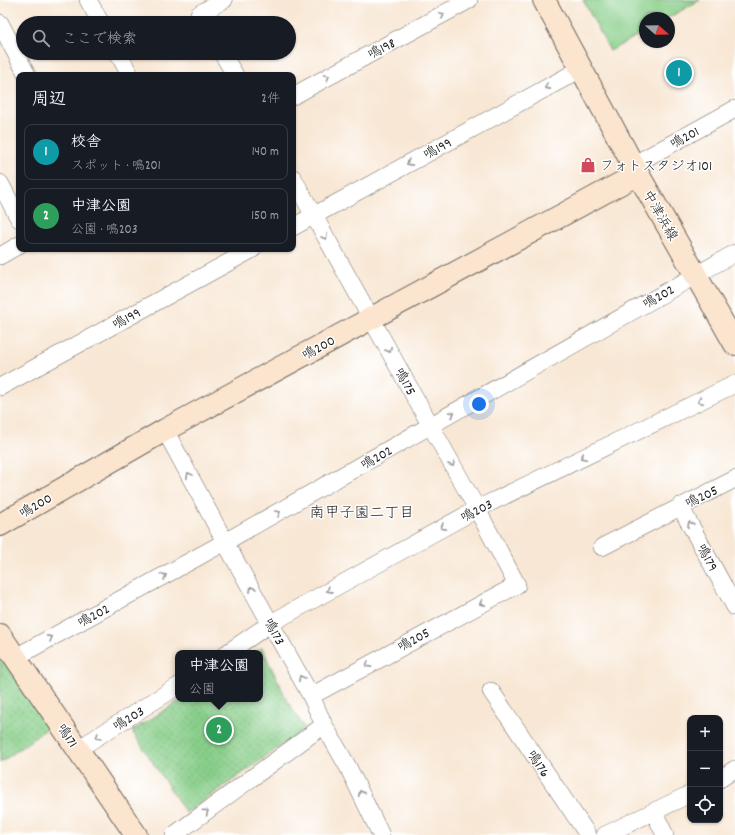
<!DOCTYPE html>
<html lang="ja">
<head>
<meta charset="utf-8">
<style>
	:root { --surface:#171b24; --page:#242831; --text:#f1f3f6; --muted:#9ea1a6; --line:#363941; --accent:#ea580c }
	body { margin:0; font-family:Dekko,"Klee One",sans-serif; background:var(--page); color:var(--text) }
	.controls { position:absolute; right:12px; bottom:12px; display:grid; overflow:hidden; border-radius:8px; box-shadow:0 1px 3px #0004 }
	.controls button { width:36px; height:36px; display:grid; place-items:center; padding:0; border:0; border-bottom:1px solid var(--line); background:var(--surface); color:var(--text); font:20px sans-serif }
	.compass { position:absolute; left:639px; top:12px; width:36px; height:36px; border-radius:50%; background:var(--surface); box-shadow:0 1px 3px #0004; rotate:110deg }
	.you { position:absolute; left:479px; top:404px; width:14px; height:14px; margin:-10px; border:3px solid #fff; border-radius:50%; background:#1a73e8; box-shadow:0 0 0 6px #1a73e833 }
	.badge { display:grid; place-items:center; width:26px; height:26px; border-radius:50%; background:var(--accent); color:#fff; font-size:13px; font-weight:700 }
	.pin { position:absolute; translate:-50% -50%; border:2px solid #fff; box-shadow:0 1px 4px #0006 }
	.popup { position:absolute; left:175px; top:650px; width:88px; height:52px; box-sizing:border-box; display:grid; place-content:center; border-radius:8px; background:var(--surface); filter:drop-shadow(0 1px 3px #0005); font-size:13px; white-space:nowrap; color:var(--muted) }
	.popup b { font-size:15px; color:var(--text) }
	.popup::after { content:''; position:absolute; left:50%; top:100%; margin-left:-8px; border:8px solid transparent; border-top-color:var(--surface) }
	.list { margin:0; padding:0; list-style:none }
	h2 { display:flex; justify-content:space-between; align-items:center; height:52px; margin:0; padding:0 16px; font-size:17px }
	h2 small { font-size:13px; font-weight:400; color:var(--muted) }
	.list li { display:grid; grid-template-columns:26px 1fr auto; gap:12px; align-items:center; box-sizing:border-box; height:56px; margin:0 8px 8px; padding:0 8px; border:1px solid var(--line); border-radius:8px }
	.list b { display:block; font-size:15px; white-space:nowrap }
	.list p { margin:0; font-size:13px; white-space:nowrap; color:var(--muted) }
	.list em { font-size:13px; font-style:normal; color:var(--muted) }
	.icon { flex:none; width:22px; height:22px; fill:none; stroke:currentColor; stroke-width:2; stroke-linecap:round; stroke-linejoin:round }
	.map { position:relative; flex:none; width:735px; height:835px; overflow:hidden }
	.search { position:absolute; background:var(--surface); box-shadow:0 1px 3px #0004; left:16px; top:16px; width:280px; height:44px; display:flex; align-items:center; gap:10px; box-sizing:border-box; padding:0 14px; border-radius:22px; color:var(--muted); font-size:15px }
	.panel { position:absolute; background:var(--surface); box-shadow:0 1px 3px #0004; left:16px; top:72px; width:280px; height:180px; border-radius:8px }
	.map>svg:first-child { display:block }
</style>
</head>
<body>
<div class="map">
<svg width="735" height="835" viewBox="0 0 735 835">
	<defs>
		<pattern id="park-dots" width="8" height="8" patternUnits="userSpaceOnUse"><rect width="8" height="8" fill="#88ce89"/><path d="M2 2h.1M6 6h.1" fill="none" stroke="#75b076" stroke-width="1.8" stroke-linecap="round"/></pattern>
	</defs>
	<rect width="100%" height="100%" fill="#fff"/>
	<filter id="ink" filterUnits="userSpaceOnUse"><feTurbulence type="fractalNoise" baseFrequency=".025" numOctaves="2"/><feDisplacementMap in="SourceGraphic" scale="8" xChannelSelector="R" yChannelSelector="G"/><feConvolveMatrix kernelMatrix="1 2 1 2 8 2 1 2 1" color-interpolation-filters="sRGB"/></filter>
	<filter id="wash" filterUnits="userSpaceOnUse"><feTurbulence type="fractalNoise" baseFrequency=".012" numOctaves="4" result="noise"/><feDisplacementMap in="SourceGraphic" scale="16" xChannelSelector="R" yChannelSelector="G"/><feGaussianBlur stdDeviation="0.9" result="paint"/><feColorMatrix in="noise" values="0 0 0 0 0 0 0 0 0 0 0 0 0 0 0 0 0 1.4 0 .05"/><feComposite in="paint" operator="in"/></filter>
	<g filter="url(#wash)">
		<rect width="100%" height="100%" fill="#f8e7d4"/>
		<path fill="#88ce89" stroke="#527552" d="M583,0H700L668,18H645V31L610,51Z"/>
		<path fill="url(#park-dots)" stroke="#527552" d="M262,648L287,700L305,729L186,813L132,731L182,699H260V653H254Z
			M0,655L49,727L0,763Z"/>
	</g>
	<g filter="url(#ink)">
		<g fill="none" stroke-linecap="round" stroke-linejoin="round">
			<g stroke="#69635c" stroke-width="18">
				<path id="street" d="M88,0L101,23
					M199,14L224,0
					M0,23L27,75
					M118,53L130,75
					M222,53L235,75
					M293,96L469,0
					M633,165L735,109
					M293,178L477,509L517,585L311,696
					M0,183L19,219
					M293,227L581,69
					M0,256L19,245
					M0,387L253,249
					M165,430L225,542L311,696L324,725L348,767L381,835
					M680,506L735,607
					M602,547L735,479
					M227,653L271,623L477,509L735,384
					M16,657L225,542L735,253
					M491,691L588,835
					M78,749L178,686
					M720,779L735,769
					M654,812L665,835
					M174,835L324,725
					M605,835L690,794"/>
			</g>
			<g stroke="#69635c" stroke-width="24">
				<path id="secondary" d="M544,0L638,174L735,344
					M0,525L165,430L638,174
					M0,635L136,835"/>
			</g>
			<use href="#street" stroke="#fff" stroke-width="17"/>
			<use href="#secondary" stroke="#fce5cf" stroke-width="22"/>
		</g>
		<defs><path id="oneway-chevron" d="M-2-3.5L2.5 0L-2 3.5" fill="none" stroke-width="1.6" stroke-linecap="round" stroke-linejoin="round"/></defs>
		<g stroke="#999">
			<use href="#oneway-chevron" transform="translate(442 15) rotate(-29)"/>
			<use href="#oneway-chevron" transform="translate(327 77) rotate(-28)"/>
			<use href="#oneway-chevron" transform="translate(547 87) rotate(151)"/>
			<use href="#oneway-chevron" transform="translate(409 163) rotate(151)"/>
			<use href="#oneway-chevron" transform="translate(325 237) rotate(60)"/>
			<use href="#oneway-chevron" transform="translate(389 350) rotate(61)"/>
			<use href="#oneway-chevron" transform="translate(700 401) rotate(154)"/>
			<use href="#oneway-chevron" transform="translate(452 414) rotate(-30)"/>
			<use href="#oneway-chevron" transform="translate(583 457) rotate(154)"/>
			<use href="#oneway-chevron" transform="translate(452 464) rotate(61)"/>
			<use href="#oneway-chevron" transform="translate(189 475) rotate(-118)"/>
			<use href="#oneway-chevron" transform="translate(278 513) rotate(-30)"/>
			<use href="#oneway-chevron" transform="translate(690 524) rotate(-119)"/>
			<use href="#oneway-chevron" transform="translate(443 527) rotate(151)"/>
			<use href="#oneway-chevron" transform="translate(164 576) rotate(-29)"/>
			<use href="#oneway-chevron" transform="translate(252 589) rotate(-120)"/>
			<use href="#oneway-chevron" transform="translate(329 590) rotate(151)"/>
			<use href="#oneway-chevron" transform="translate(482 603) rotate(152)"/>
			<use href="#oneway-chevron" transform="translate(50 638) rotate(-29)"/>
			<use href="#oneway-chevron" transform="translate(368 665) rotate(151)"/>
			<use href="#oneway-chevron" transform="translate(301 678) rotate(-119)"/>
			<use href="#oneway-chevron" transform="translate(98 737) rotate(148)"/>
			<use href="#oneway-chevron" transform="translate(361 793) rotate(-116)"/>
			<use href="#oneway-chevron" transform="translate(206 812) rotate(-36)"/>
		</g>
	</g>
	<defs>
		<g id="shop-bare" transform="scale(1.2)"><path d="M-5-2.5h2.3a2.7 3.5 0 0 1 5.4 0H5L5.5 6h-11ZM-1.5-2.5h3a1.5 2.3 0 0 0-3 0Z" fill="#d1495b" stroke="#fff" stroke-width="2.5" paint-order="stroke"/></g>
	</defs>
	<g fill-rule="evenodd">
		<use href="#shop-bare" x="588" y="165"/>
	</g>
	<g text-anchor="middle" stroke-width="3" stroke-linejoin="round" paint-order="stroke">
		<g font-size="14" fill="#1c1c1c" stroke="#fff">
			<text transform="translate(381 48) rotate(-28)" y="5">鳴198</text>
			<text transform="translate(684 137) rotate(-29)" y="5">鳴201</text>
			<text transform="translate(437 148) rotate(-29)" y="5">鳴199</text>
			<text transform="translate(661 215) rotate(60)" y="5">中津浜線</text>
			<text transform="translate(658 296) rotate(-30)" y="5">鳴202</text>
			<text transform="translate(126 318) rotate(-29)" y="5">鳴199</text>
			<text transform="translate(318 347) rotate(-29)" y="5">鳴200</text>
			<text transform="translate(406 381) rotate(61)" y="5">鳴175</text>
			<text transform="translate(376 457) rotate(-30)" y="5">鳴202</text>
			<text transform="translate(701 496) rotate(-26)" y="5">鳴205</text>
			<text transform="translate(35 505) rotate(-30)" y="5">鳴200</text>
			<text transform="translate(476 510) rotate(-27)" y="5">鳴203</text>
			<text transform="translate(708 557) rotate(61)" y="5">鳴179</text>
			<text transform="translate(93 615) rotate(-29)" y="5">鳴202</text>
			<text transform="translate(275 631) rotate(61)" y="5">鳴173</text>
			<text transform="translate(413 639) rotate(-29)" y="5">鳴205</text>
			<text transform="translate(128 718) rotate(-32)" y="5">鳴203</text>
			<text transform="translate(68 735) rotate(56)" y="5">鳴171</text>
			<text transform="translate(539 763) rotate(56)" y="5">鳴176</text>
		</g>
		<g font-size="14" fill="#1c1c1c" stroke="#fff" text-anchor="start">
			<text x="600" y="170">フォトスタジオ101</text>
		</g>
		<g font-size="15" fill="#1c1c1c" stroke="#fff">
			<text x="362" y="517">南甲子園二丁目</text>
		</g>
	</g>
</svg>
<div class="controls">
<button>+</button>
<button>−</button>
<button><svg class="icon" aria-label="locate" viewBox="0 0 24 24"><circle cx="12" cy="12" r="6"/><path d="M12 2v4M12 18v4M2 12h4M18 12h4"/></svg></button>
</div>
<svg class="compass" viewBox="-18 -18 36 36"><path d="M0-13l5 13h-10z" fill="#e53935"/><path d="M0 13l5-13h-10z" fill="#9ea1a6"/></svg>
<div class="you"></div>
<div class="pin badge" style="left:679px;top:73px;background:#0f9aa8">1</div>
<div class="pin badge" style="left:219px;top:730px;background:#2e9e5b">2</div>
<div class="popup"><b>中津公園</b>公園</div>
<div class="search"><svg class="icon" aria-label="search" viewBox="0 0 24 24"><circle cx="10" cy="10" r="6"/><path d="M15 15l6 6"/></svg>ここで検索</div>
<section class="panel">
<h2>周辺<small>2件</small></h2>
<ul class="list">
<li><span class="badge" style="background:#0f9aa8">1</span><div><b>校舎</b><p>スポット · 鳴201</p></div><em>140 m</em></li>
<li><span class="badge" style="background:#2e9e5b">2</span><div><b>中津公園</b><p>公園 · 鳴203</p></div><em>150 m</em></li>
</ul>
</section>
</div>
</body>
</html>
